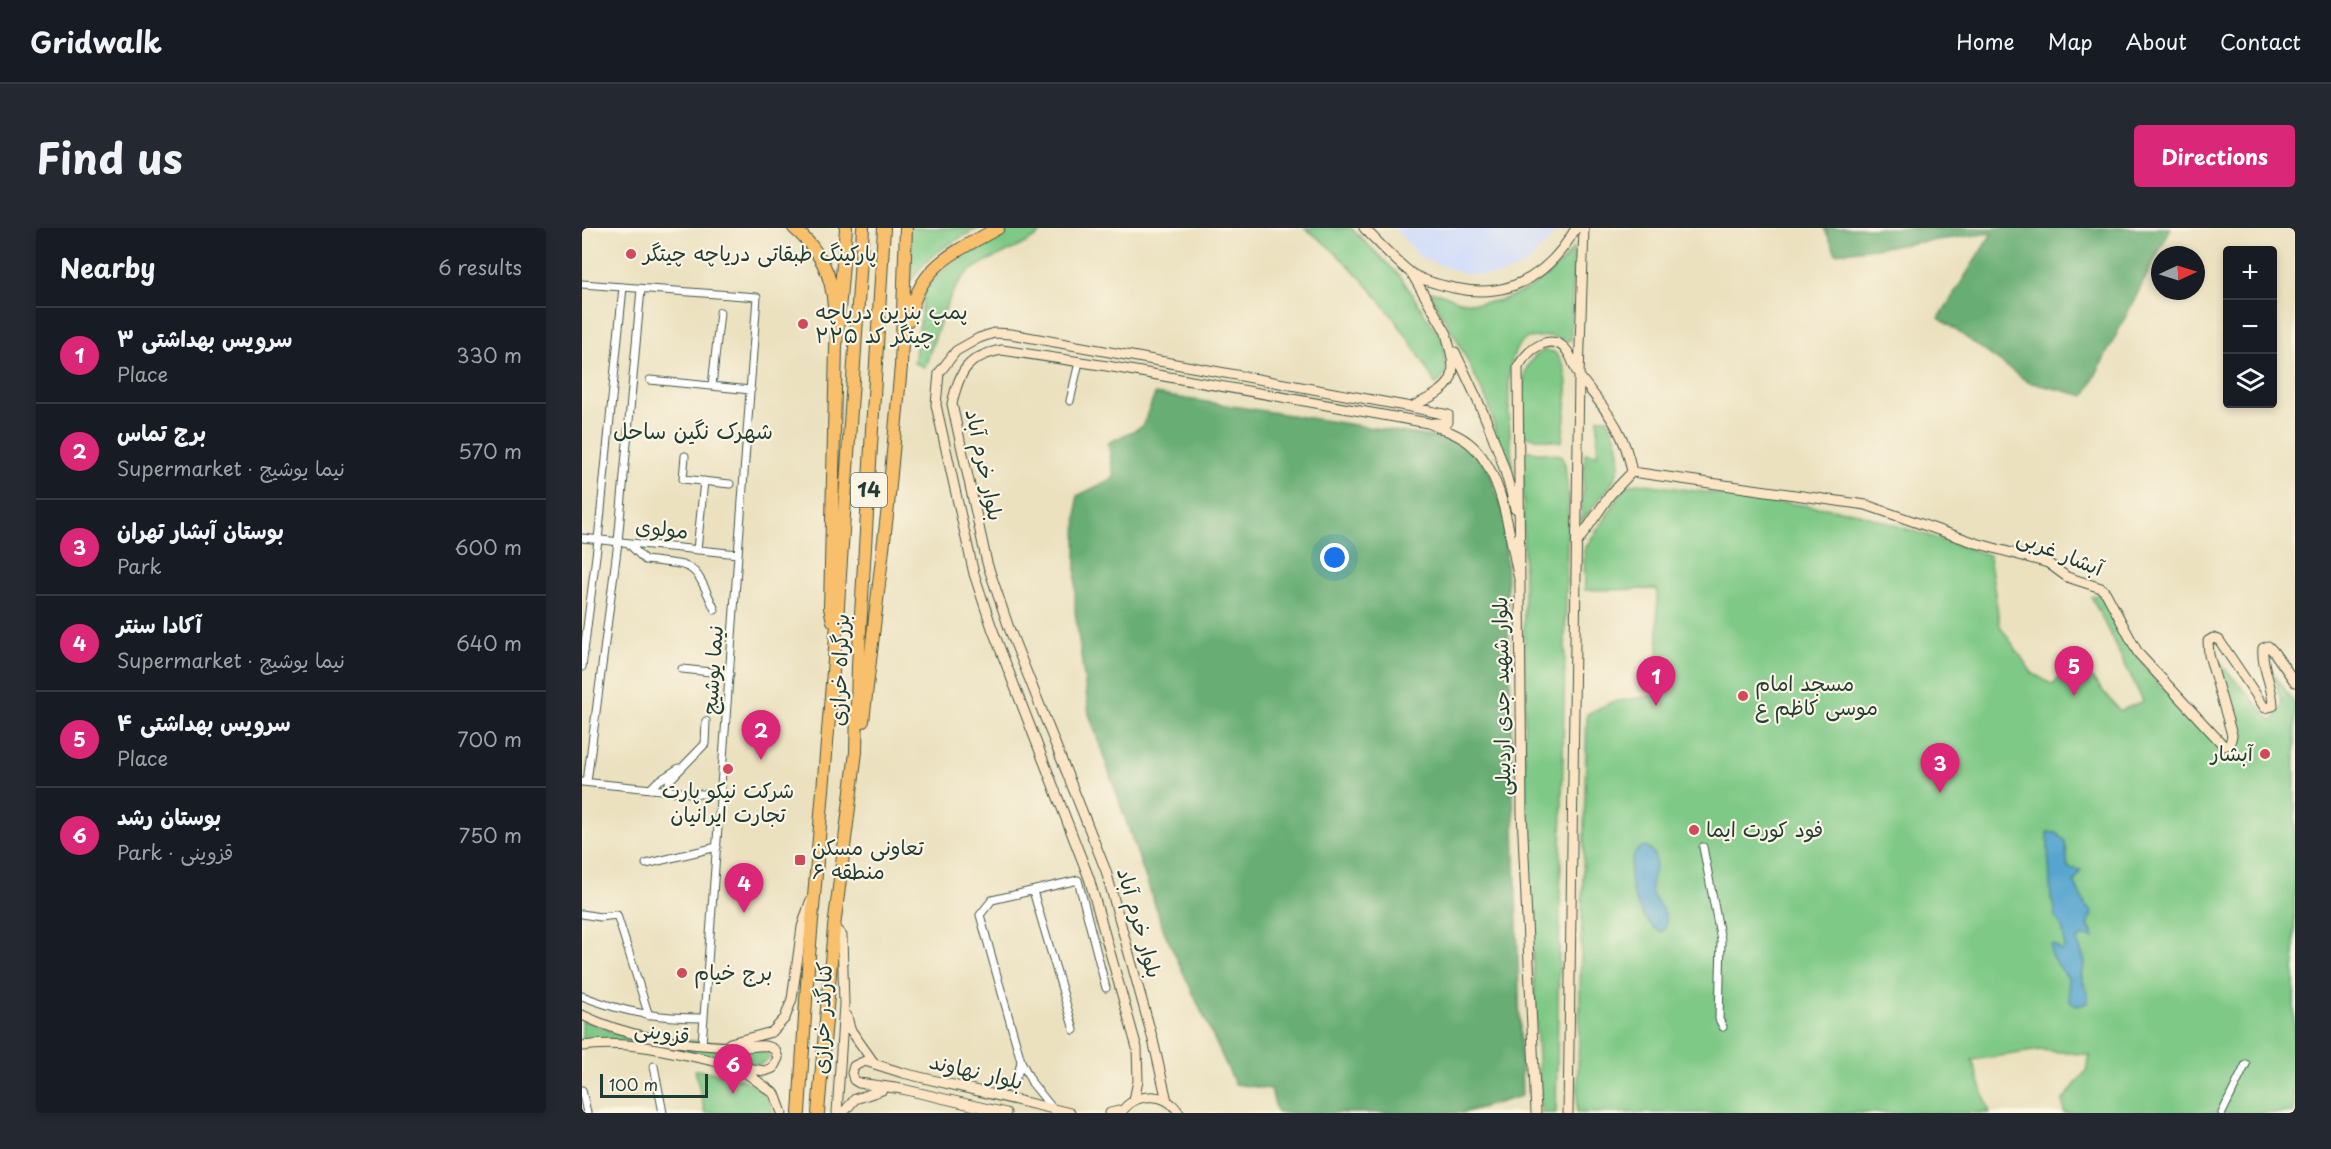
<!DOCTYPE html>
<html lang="en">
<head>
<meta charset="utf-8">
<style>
	:root { --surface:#171b24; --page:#242831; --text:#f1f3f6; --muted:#9ea1a6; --line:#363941; --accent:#db2777 }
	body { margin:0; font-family:"Playpen Sans","Playpen Sans Arabic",sans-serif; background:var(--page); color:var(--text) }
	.controls { position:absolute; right:18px; top:18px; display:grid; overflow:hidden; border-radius:6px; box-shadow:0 3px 9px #0003 }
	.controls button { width:54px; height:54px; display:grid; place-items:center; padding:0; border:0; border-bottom:2px solid var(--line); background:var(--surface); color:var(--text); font:30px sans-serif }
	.compass { position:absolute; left:1569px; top:18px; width:54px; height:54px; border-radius:50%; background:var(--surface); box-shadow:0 3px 9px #0003; rotate:86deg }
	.scale { position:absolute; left:18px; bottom:15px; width:108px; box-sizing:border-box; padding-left:6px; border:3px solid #1f3d34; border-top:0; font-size:16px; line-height:21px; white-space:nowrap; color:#1f3d34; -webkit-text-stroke:4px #fcf5e5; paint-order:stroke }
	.you { position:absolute; left:753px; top:330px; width:21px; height:21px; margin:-15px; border:4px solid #fff; border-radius:50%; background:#1a73e8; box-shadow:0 0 0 9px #1a73e833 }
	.badge { display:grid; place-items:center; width:39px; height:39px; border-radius:50%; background:var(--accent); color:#fff; font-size:20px; font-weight:700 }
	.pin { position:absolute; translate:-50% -50px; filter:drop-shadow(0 2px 3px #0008) }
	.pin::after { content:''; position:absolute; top:32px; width:21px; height:18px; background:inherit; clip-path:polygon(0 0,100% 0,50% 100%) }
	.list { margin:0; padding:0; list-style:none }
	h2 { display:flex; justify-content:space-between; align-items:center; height:78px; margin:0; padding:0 24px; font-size:26px }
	h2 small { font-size:20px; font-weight:400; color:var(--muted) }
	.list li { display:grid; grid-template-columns:39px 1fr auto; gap:18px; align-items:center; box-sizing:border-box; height:96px; padding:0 24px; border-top:2px solid var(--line) }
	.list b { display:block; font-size:22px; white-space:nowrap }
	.list p { margin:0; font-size:20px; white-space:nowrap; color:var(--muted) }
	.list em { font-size:20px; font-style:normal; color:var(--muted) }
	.icon { flex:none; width:33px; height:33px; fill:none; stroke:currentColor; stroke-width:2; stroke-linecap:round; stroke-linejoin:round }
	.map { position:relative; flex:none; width:1713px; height:885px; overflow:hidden; border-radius:6px }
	header { display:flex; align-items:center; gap:36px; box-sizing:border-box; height:84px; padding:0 30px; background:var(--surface); border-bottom:2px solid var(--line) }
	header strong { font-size:28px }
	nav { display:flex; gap:33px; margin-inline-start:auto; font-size:21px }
	.intro { display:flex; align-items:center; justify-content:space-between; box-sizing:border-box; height:144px; padding:0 36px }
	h1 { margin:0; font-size:42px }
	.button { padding:15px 27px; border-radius:6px; background:var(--accent); color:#fff; font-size:21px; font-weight:700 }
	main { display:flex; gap:36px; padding:0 36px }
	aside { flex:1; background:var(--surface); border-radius:6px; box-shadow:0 3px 9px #0003 }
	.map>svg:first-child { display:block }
</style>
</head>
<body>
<header>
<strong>Gridwalk</strong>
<nav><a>Home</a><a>Map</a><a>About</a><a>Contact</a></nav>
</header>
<div class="intro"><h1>Find us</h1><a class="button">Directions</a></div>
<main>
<aside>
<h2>Nearby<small>6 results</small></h2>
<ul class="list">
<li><span class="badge">1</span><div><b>سرویس بهداشتی ۳</b><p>Place</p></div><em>330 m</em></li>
<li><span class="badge">2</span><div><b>برج تماس</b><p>Supermarket · نیما یوشیج</p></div><em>570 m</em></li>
<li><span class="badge">3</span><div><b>بوستان آبشار تهران</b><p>Park</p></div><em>600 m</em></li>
<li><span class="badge">4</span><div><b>آکادا سنتر</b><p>Supermarket · نیما یوشیج</p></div><em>640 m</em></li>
<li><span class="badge">5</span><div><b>سرویس بهداشتی ۴</b><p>Place</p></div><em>700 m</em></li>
<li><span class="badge">6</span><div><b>بوستان رشد</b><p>Park · قزوینی</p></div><em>750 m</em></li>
</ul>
</aside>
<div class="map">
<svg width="1713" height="885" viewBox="0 0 1713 885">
	<rect width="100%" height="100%" fill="#fcf5e5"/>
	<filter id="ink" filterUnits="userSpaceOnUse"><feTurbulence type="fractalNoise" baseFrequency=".0167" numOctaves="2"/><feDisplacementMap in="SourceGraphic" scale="12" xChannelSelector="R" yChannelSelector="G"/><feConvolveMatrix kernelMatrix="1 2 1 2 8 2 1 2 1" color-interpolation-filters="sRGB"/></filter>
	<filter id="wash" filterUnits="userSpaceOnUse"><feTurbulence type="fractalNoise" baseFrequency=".008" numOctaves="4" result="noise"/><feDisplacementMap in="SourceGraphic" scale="24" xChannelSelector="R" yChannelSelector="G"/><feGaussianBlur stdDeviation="1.35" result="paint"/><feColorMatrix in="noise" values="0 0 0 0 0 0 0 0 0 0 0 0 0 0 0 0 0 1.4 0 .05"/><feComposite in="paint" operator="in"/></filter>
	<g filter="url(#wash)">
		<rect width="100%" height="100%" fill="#ebe1bf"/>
		<path fill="#cedbfa" d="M812,0H978L944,37L915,48L883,46L839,30Z"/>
		<path fill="#7fc986" stroke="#4f835d" stroke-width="1.5" fill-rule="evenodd" d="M325,0H397C365,16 340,30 323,63Z
			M430,0H464C443,21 412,26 388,43C365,60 353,112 343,139L332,135L342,64L358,43Z
			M723,0H769L818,48L862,115L864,146L854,157C823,99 777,39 723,0Z
			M992,19L989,112L986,113L968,108L945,110C939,115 933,120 931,128C921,161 931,240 934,277L906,175L874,110L847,65C857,62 868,70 878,73C923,83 968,53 992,19Z
			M963,122L972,124C994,143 982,189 980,214L942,208C942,179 931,136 963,122Z
			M1016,190H1025C1053,243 1030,253 999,294L1003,225L1015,227Z
			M941,222L978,227L983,236L986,266L974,885H959L943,587Z
			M1055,255L1272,284L1407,327L1418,398L1450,445L1471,457L1493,430L1538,483L1561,473L1509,368L1520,366L1545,414L1576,456L1650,527L1655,526L1656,515L1635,432L1691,494L1700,476L1691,445L1713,476L1712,885H1482L1481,872L1504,843L1508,827L1459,822L1390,832L1408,885H995L1005,486L1030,474L1077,467L1075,361L1003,362L1002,322L1044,258ZM1466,604L1484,618L1486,640L1496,642L1492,654L1509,688L1506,698L1512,706L1498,709L1495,713L1503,734L1499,747L1503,759L1488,765L1486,750L1475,720L1479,723L1482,721C1483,709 1482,697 1473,689V679L1469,671Z
			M0,792L43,808L174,818L186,823L187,831L176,837L33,812L0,815Z
			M113,842C144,845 184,851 191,885H123Z"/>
		<path fill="#67ad73" stroke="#437554" stroke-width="1.5" d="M1242,0H1589L1503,168L1446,154L1357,90L1410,5L1254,25Z
			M573,166L883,214L906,239L923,288L940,868L881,885H695L689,861L653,856L582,703L507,486L493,383L495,268L532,250L526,215L561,198Z"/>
		<path fill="#54a5cf" stroke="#3a7182" stroke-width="1.5" d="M1465,604L1474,605L1483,613L1486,640L1499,642L1492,654L1503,677L1510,684L1506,698L1512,710L1501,708L1495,713L1503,734L1499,747L1506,768V774C1498,779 1494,778 1488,773L1486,750L1469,728V717H1473L1479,723L1482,721C1483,709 1482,697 1473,689V679L1469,671Z
			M1062,618C1083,627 1069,647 1069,659C1068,674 1089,680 1083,701L1080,704C1054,695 1033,630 1062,618Z"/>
	</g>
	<g filter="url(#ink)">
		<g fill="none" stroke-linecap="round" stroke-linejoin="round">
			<g stroke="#3e5649" stroke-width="9">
				<path id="street" d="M0,56L175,69L120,816
					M68,152L169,162
					M130,158L138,84
					M488,173L497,134
					M103,228L101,251L148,256
					M0,310L156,326
					M46,315L63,332C116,338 111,334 133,382
					M115,322L122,253
					M0,439L16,312L41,59
					M100,441L148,446
					M0,554L139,568
					M5,554L36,314L59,61
					M68,561L75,554L97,540
					M85,562L88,552L123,516L124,493
					M1121,619L1139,712L1137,791L1141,799
					M64,636L135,619
					M451,663L492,802
					M0,686L18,689L35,687L67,788
					M0,768C43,785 76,790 122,790
					M439,833L398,687L410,672L496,652L524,760
					M72,838L81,885
					M0,862L5,885
					M412,865C430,858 436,852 439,833L450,855L471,881
					M1640,885L1664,836"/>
			</g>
			<g stroke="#3e5649" stroke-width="11">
				<path id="secondary" d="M782,0C797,15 812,32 829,45C841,53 858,57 872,60C928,72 967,47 994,0
					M830,46L865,106
					M873,124C898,176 921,225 933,281
					M829,179L866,187V194L851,195
					M1050,244L1284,277L1394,315L1466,335L1485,349L1519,360L1524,365L1556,425L1642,518L1648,516L1650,507L1627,427L1626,413L1631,410L1637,412L1683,480L1691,478C1691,458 1679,439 1681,420L1686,418L1691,423L1713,454
					M995,315L1028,267L1050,244
					M252,699L260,708L262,776L255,885
					M0,787C47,810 105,818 158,819C170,820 183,814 193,822L196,830L191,840L183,843C123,835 61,809 0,818
					M265,788L268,801L292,835
					M148,815L190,804L203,790L210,771L220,699L228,674
					M160,842L193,866L200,885
					M552,872L556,853L555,820L507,650L410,400L392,346L354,177L357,145L374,123L397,110L412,105L429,106L829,179C876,157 877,151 863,102
					M585,873L571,812L524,643L427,400L405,335L370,176C377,144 385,128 420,122L525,138L846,195C860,201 875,205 887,215C922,243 927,309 937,351
					M261,885L273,871L300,862
					M424,885L320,861L277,855L272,852L270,845L272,838L283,833L321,845L488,885
					M528,885L541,882
					M539,885C552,864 584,863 597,885
					M954,885L940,585L936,139C945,123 969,101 986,124C991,132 993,142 998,149C1024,183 1042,200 1050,244
					M986,885L997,147L1002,0"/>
			</g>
			<g stroke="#3e5649" stroke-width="14">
				<path id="highway" d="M212,0C237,22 250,44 252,79
					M327,92C337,37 372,25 416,0
					M251,393L248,380L254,118L264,0
					M281,493L306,278L319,138L324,0
					M217,885L226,740L254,408L281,0
					M236,885L252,699L274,524L276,437L302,0"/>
			</g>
			<use href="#street" stroke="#fff" stroke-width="7"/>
			<use href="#secondary" stroke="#fce5c4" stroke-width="9"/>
			<use href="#highway" stroke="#f8bf6c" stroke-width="12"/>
		</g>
	</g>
	<g fill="#d1495b" stroke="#fcf5e5" stroke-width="2">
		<circle cx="49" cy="26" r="6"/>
		<circle cx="221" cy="96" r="6"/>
		<circle cx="1161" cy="468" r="6"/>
		<circle cx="1683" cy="526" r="6"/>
		<circle cx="146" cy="541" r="6"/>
		<circle cx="1112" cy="602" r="6"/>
		<rect x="212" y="626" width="12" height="12" rx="3"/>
		<circle cx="100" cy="745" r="6"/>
	</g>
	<g text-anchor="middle" stroke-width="4.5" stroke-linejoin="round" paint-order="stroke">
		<rect fill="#fcf5e5" stroke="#617469" stroke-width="1.5" x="269" y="245" width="36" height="34" rx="4.5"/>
		<g font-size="20" font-weight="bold" fill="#1f3d34">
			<text x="287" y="269">14</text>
		</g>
		<g font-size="21" fill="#1f3d34" stroke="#fcf5e5" text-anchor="start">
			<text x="61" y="33">پارکینگ طبقاتی دریاچه چیتگر</text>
			<text x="233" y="91">پمپ بنزین دریاچه<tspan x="233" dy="24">چیتگر کد ۲۲۵</tspan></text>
			<text x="1173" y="463">مسجد امام<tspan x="1173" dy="24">موسی کاظم ع</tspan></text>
			<text x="1671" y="533" text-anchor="end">آبشار</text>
			<text x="146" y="570" text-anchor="middle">شرکت نیکو پارت<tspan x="146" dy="24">تجارت ایرانیان</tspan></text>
			<text x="1124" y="609">فود کورت ایما</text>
			<text x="230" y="627">تعاونی مسکن<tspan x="230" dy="24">منطقه ۶</tspan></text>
			<text x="112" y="752">برج خیام</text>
		</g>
		<g font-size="21" fill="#1f3d34" stroke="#fcf5e5">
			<text transform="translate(402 237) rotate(78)" y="7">بلوار خرم آباد</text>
			<text transform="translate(80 301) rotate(6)" y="7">مولوی</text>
			<text transform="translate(1478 325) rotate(22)" y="7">آبشار غربی</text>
			<text transform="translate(131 442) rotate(-86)" y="7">نیما یوشیج</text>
			<text transform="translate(258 442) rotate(-88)" y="7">بزرگراه خرازی</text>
			<text transform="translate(920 468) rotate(-91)" y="7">بلوار شهید جدی اردبیلی</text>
			<text transform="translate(557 695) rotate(74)" y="7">بلوار خرم آباد</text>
			<text transform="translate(241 790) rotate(-88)" y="7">کنارگذر خرازی</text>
			<text transform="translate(80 805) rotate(9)" y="7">قزوینی</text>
			<text transform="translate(394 844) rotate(13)" y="7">بلوار نهاوند</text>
		</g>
		<g font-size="22" fill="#1f3d34" stroke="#fcf5e5">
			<text x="111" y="211">شهرک نگین ساحل</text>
		</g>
	</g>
</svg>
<div class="controls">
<button>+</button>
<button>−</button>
<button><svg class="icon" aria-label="layers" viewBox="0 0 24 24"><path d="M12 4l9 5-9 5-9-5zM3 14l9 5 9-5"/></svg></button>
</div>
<svg class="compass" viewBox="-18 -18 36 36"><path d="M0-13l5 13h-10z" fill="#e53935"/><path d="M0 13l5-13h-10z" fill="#9ea1a6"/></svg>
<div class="scale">100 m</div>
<div class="you"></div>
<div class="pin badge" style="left:1074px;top:478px">1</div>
<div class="pin badge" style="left:179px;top:532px">2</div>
<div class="pin badge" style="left:1358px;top:565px">3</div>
<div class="pin badge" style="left:162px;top:685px">4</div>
<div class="pin badge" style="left:1492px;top:468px">5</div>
<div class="pin badge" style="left:151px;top:866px">6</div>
</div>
</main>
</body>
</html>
